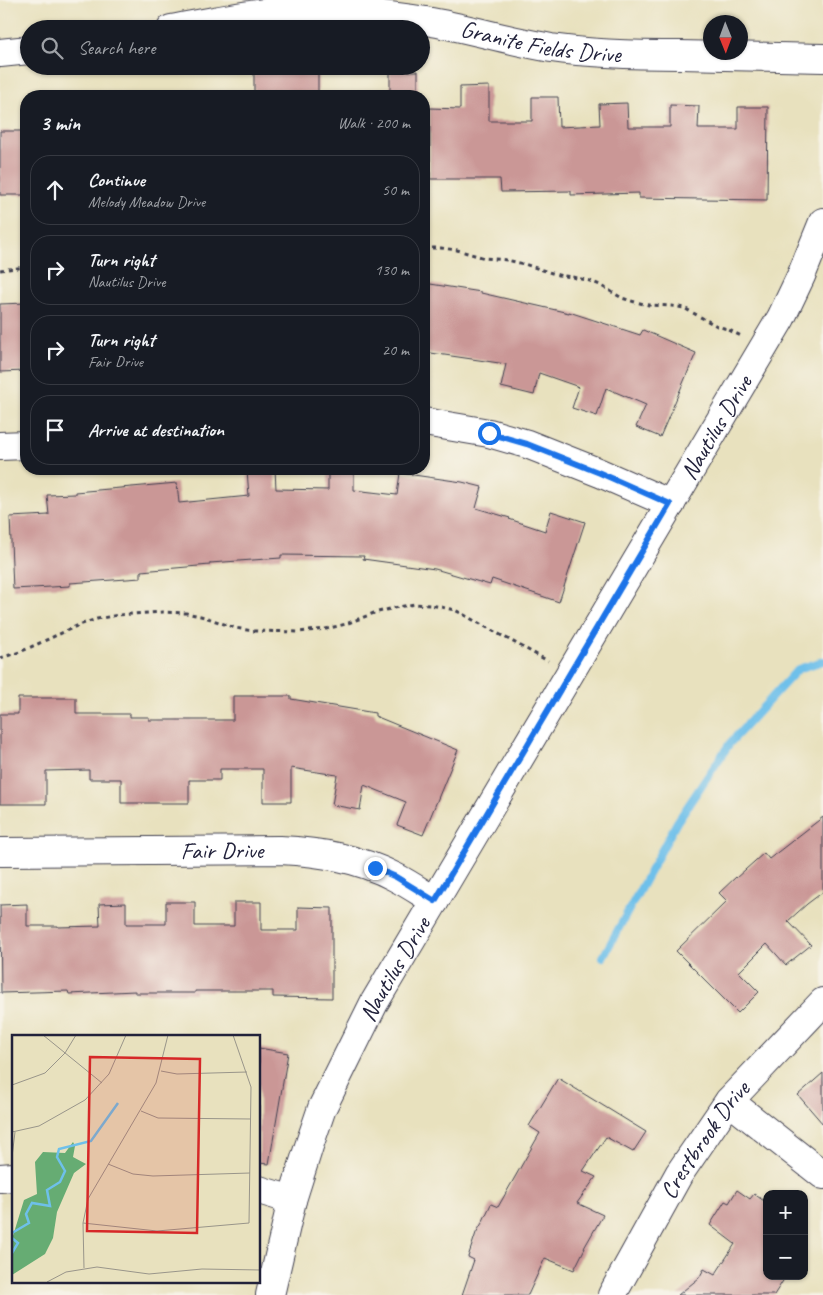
<!DOCTYPE html>
<html lang="en">
<head>
<meta charset="utf-8">
<style>
	:root { --surface:#171b24; --page:#242831; --text:#f1f3f6; --muted:#9ea1a6; --line:#363941 }
	body { margin:0; font-family:Caveat,sans-serif; background:var(--page); color:var(--text) }
	.controls { position:absolute; right:15px; bottom:15px; display:grid; overflow:hidden; border-radius:10px; box-shadow:0 1px 4px #0004 }
	.controls button { width:45px; height:45px; display:grid; place-items:center; padding:0; border:0; border-bottom:1px solid var(--line); background:var(--surface); color:var(--text); font:25px sans-serif }
	.compass { position:absolute; left:703px; top:15px; width:45px; height:45px; border-radius:50%; background:var(--surface); box-shadow:0 1px 4px #0004; rotate:179deg }
	.stop { position:absolute; width:15px; height:15px; margin:-11px; border:4px solid #1a73e8; border-radius:50%; background:#fff }
	.stop.end { background:#1a73e8; border-color:#fff; box-shadow:0 1px 5px #0008 }
	.list { margin:0; padding:0; list-style:none }
	h2 { display:flex; justify-content:space-between; align-items:center; height:65px; margin:0; padding:0 20px; font-size:21px }
	h2 small { font-size:16px; font-weight:400; color:var(--muted) }
	.list li { display:grid; grid-template-columns:32px 1fr auto; gap:15px; align-items:center; box-sizing:border-box; height:70px; margin:0 10px 10px; padding:0 10px; border:1px solid var(--line); border-radius:20px }
	.list b { display:block; font-size:19px; white-space:nowrap }
	.list p { margin:0; font-size:16px; white-space:nowrap; color:var(--muted) }
	.list em { font-size:16px; font-style:normal; color:var(--muted) }
	.icon { flex:none; width:28px; height:28px; fill:none; stroke:currentColor; stroke-width:2; stroke-linecap:round; stroke-linejoin:round }
	.map { position:relative; flex:none; width:823px; height:1295px; overflow:hidden }
	.search { position:absolute; background:var(--surface); box-shadow:0 1px 4px #0004; left:20px; top:20px; width:410px; height:55px; display:flex; align-items:center; gap:12px; box-sizing:border-box; padding:0 18px; border-radius:28px; color:var(--muted); font-size:19px }
	.panel { position:absolute; background:var(--surface); box-shadow:0 1px 4px #0004; left:20px; top:90px; width:410px; height:385px; border-radius:20px }
	.map>svg:first-child { display:block }
</style>
</head>
<body>
<div class="map">
<svg width="823" height="1295" viewBox="0 0 823 1295">
	<rect width="100%" height="100%" fill="#f7f3e8"/>
	<filter id="ink" filterUnits="userSpaceOnUse"><feTurbulence type="fractalNoise" baseFrequency=".02" numOctaves="2"/><feDisplacementMap in="SourceGraphic" scale="10" xChannelSelector="R" yChannelSelector="G"/><feConvolveMatrix kernelMatrix="1 2 1 2 8 2 1 2 1" color-interpolation-filters="sRGB"/></filter>
	<filter id="wash" filterUnits="userSpaceOnUse"><feTurbulence type="fractalNoise" baseFrequency=".0096" numOctaves="4" result="noise"/><feDisplacementMap in="SourceGraphic" scale="20" xChannelSelector="R" yChannelSelector="G"/><feGaussianBlur stdDeviation="1.12" result="paint"/><feColorMatrix in="noise" values="0 0 0 0 0 0 0 0 0 0 0 0 0 0 0 0 0 1.4 0 .05"/><feComposite in="paint" operator="in"/></filter>
	<g filter="url(#wash)">
		<rect width="100%" height="100%" fill="#e8e1be"/>
		<g fill="none" stroke-linecap="round" stroke-linejoin="round">
			<path stroke="#6ec0ea" stroke-width="8" d="M603,957L677,822L730,743L798,669L823,661"/>
		</g>
		<g id="blocks">
			<path fill="#ca9796" d="M290,66H318V96H254V72L290,71Z
				M390,71H418V96H390Z
				M489,86V121H532V97H558L559,127L600,125L599,104L627,103L628,127H670V105L699,106L698,129H738V107H768L767,200L639,198V193L571,195V191L501,192L500,179H430V108L460,109V87Z
				M0,131H26V195H0Z
				M424,283L481,292V293L569,313V312L640,335L643,330L696,353L660,437L636,427L646,405L606,388L597,416L572,408L579,387L539,373L534,395L501,387L506,364L424,352Z
				M26,303V371L0,372V304Z
				M257,469H275L276,489L328,490V469H354V490L397,495L400,473L462,482L482,487L476,508L510,518L509,519L545,531L551,511L585,522L559,602L492,579L490,585L435,569L363,559L364,556L281,555V558L210,563V565L141,571V578L70,583V586L13,589L10,517L49,515L47,495L75,494V492L177,483L179,503L249,496L247,470Z
				M233,696H291V699L375,713V716L458,750L423,835L397,825L406,802L364,785L360,810L332,805L337,775L291,768V802H263V769H220V780H189V803H121V779H89V770L46,771V804H0V714H18V698H76V714H130V717H149V720H233Z
				M823,817V892L807,904L788,921L811,945L786,965L767,944L739,972L759,992L738,1013L676,951L727,901L719,893L736,877V878L764,853L769,859Z
				M166,902H195V926H234V902H261V930H298V907L332,908V998L273,997V991H195V993H135V991L69,994L68,991L1,993L0,905L27,904V926H58V927L100,926L99,904L126,903V924H166Z
				M259,1048L288,1053L269,1164L259,1163Z
				M823,1073V1124L798,1095Z
				M558,1078L646,1132L633,1152L606,1137L583,1171L596,1177L577,1203L603,1215L584,1248H585L574,1270L545,1258L528,1295H462L474,1260L468,1257L476,1233L482,1223L491,1204L498,1207L540,1133L529,1126Z
				M737,1190L750,1199L754,1194L767,1203V1276H786L774,1295H678L699,1278L704,1269L715,1275L735,1244L710,1225L725,1201L729,1203Z"/>
		</g>
	</g>
	<g filter="url(#ink)">
		<use href="#blocks" fill-opacity="0" stroke="#403f4f" stroke-width="1"/>
		<g fill="none" stroke-linecap="round" stroke-linejoin="round">
			<g stroke="#403f4f" stroke-width="30">
				<g id="minor">
					<path id="s1" d="M171,29C206,23 240,15 275,12C325,8 377,13 426,21C468,28 509,41 551,48C593,54 637,55 680,55C727,56 775,57 823,58"/>
					<path d="M0,53L29,50"/>
					<path d="M424,422L489,433L527,444L600,473L671,504"/>
					<path d="M0,446L26,445"/>
					<path id="s2" d="M0,852L280,850C320,852 359,858 395,877C409,884 422,893 435,901"/>
					<path d="M729,1101L823,1175"/>
					<path d="M0,1178L14,1177"/>
					<path d="M259,1190L292,1200"/>
					<path id="s3" d="M270,1295L292,1200L309,1146L322,1108L374,1003L781,318L801,276L823,222"/>
					<path id="s4" d="M612,1295L679,1174L729,1101L823,1002"/>
				</g>
			</g>
			<path stroke="#403f4f" stroke-width="3" stroke-dasharray="4 4" stroke-linecap="butt" d="M424,248H441L457,250L485,258L507,260L524,264L558,275L572,277L590,281L600,285L622,298L635,302L649,305L672,306L684,308L717,326L727,329L741,336
				M0,270L26,267
				M0,658L20,652L79,625L97,619L118,615L163,612L186,613L205,617L235,628L253,631L299,632L326,629L346,624L374,613L398,607L415,604L431,605L455,610L548,661"/>
			<use href="#minor" stroke="#fff" stroke-width="28"/>
		</g>
	</g>
	<g fill="none" stroke-linecap="round" stroke-linejoin="round" filter="url(#ink)">
		<path stroke="#1a73e8" stroke-width="6" d="M375,868L396,877L435,901L670,504L600,473L527,444L489,433"/>
	</g>
	<g text-anchor="middle" stroke-width="5" stroke-linejoin="round" paint-order="stroke">
		<g font-size="24" fill="#22223b" stroke="#f7f3e8">
			<text dy="8" stroke="none"><textPath href="#s1" startOffset="374">Granite Fields Drive</textPath></text>
			<text dy="8" stroke="none"><textPath href="#s3" startOffset="981">Nautilus Drive</textPath></text>
			<text dy="8" stroke="none"><textPath href="#s2" startOffset="222">Fair Drive</textPath></text>
			<text dy="8" stroke="none"><textPath href="#s3" startOffset="351">Nautilus Drive</textPath></text>
			<text dy="8" stroke="none"><textPath href="#s4" startOffset="181">Crestbrook Drive</textPath></text>
		</g>
	</g>
	<g transform="translate(12 1035)">
		<rect width="248" height="248" fill="#e8e1be"/>
		<path d="M61,107L63,111L61,122L74,129L62,138L45,177L41,203L33,219L0,240V204L12,165L25,159L23,127L31,117L53,118Z" fill="#66ac73"/>
		<path fill="none" stroke="#6ec0ea" stroke-width="2.5" d="M0,198L17,188L14,179L20,168L38,171L35,155L48,147L53,136L45,122L47,114L79,106L106,68M0,203L6,208L0,218"/>
		<path fill="none" stroke="#99958a" stroke-width="1" d="M31,0L90,48M149,36L165,39L235,37M0,50L33,38L53,18L64,0M129,76L146,83L239,84M0,97L27,91L73,65L97,39L114,0M0,122L3,97M96,129L121,139L141,141L238,138M71,188L145,196L237,188L239,52L221,0M72,233L71,188L76,164L144,48L156,0M35,247L54,237L85,232L137,239L190,234L248,235"/>
		<path fill="#d62828" fill-opacity="0.15" stroke="#d62828" stroke-width="2.5" d="M78,22L188,24L185,198L75,196Z"/>
		<rect width="248" height="248" fill="none" stroke="#22223b" stroke-width="2.5"/>
	</g>
</svg>
<div class="controls">
<button>+</button>
<button>−</button>
</div>
<svg class="compass" viewBox="-18 -18 36 36"><path d="M0-13l5 13h-10z" fill="#e53935"/><path d="M0 13l5-13h-10z" fill="#9ea1a6"/></svg>
<div class="stop" style="left:489px;top:433px"></div>
<div class="stop end" style="left:375px;top:868px"></div>
<div class="search"><svg class="icon" aria-label="search" viewBox="0 0 24 24"><circle cx="10" cy="10" r="6"/><path d="M15 15l6 6"/></svg>Search here</div>
<section class="panel">
<h2>3 min<small>Walk · 200 m</small></h2>
<ul class="list">
<li><svg class="icon" aria-label="ahead" viewBox="0 0 24 24"><path d="M12 20V5M6 11l6-6 6 6"/></svg><div><b>Continue</b><p>Melody Meadow Drive</p></div><em>50 m</em></li>
<li><svg class="icon" aria-label="right" viewBox="0 0 24 24"><path d="M7 20v-9h11M14 6l5 5-5 5"/></svg><div><b>Turn right</b><p>Nautilus Drive</p></div><em>130 m</em></li>
<li><svg class="icon" aria-label="right" viewBox="0 0 24 24"><path d="M7 20v-9h11M14 6l5 5-5 5"/></svg><div><b>Turn right</b><p>Fair Drive</p></div><em>20 m</em></li>
<li><svg class="icon" aria-label="arrive" viewBox="0 0 24 24"><path d="M6 21V4h12l-3 4 3 4H6"/></svg><div><b>Arrive at destination</b></div></li>
</ul>
</section>
</div>
</body>
</html>
